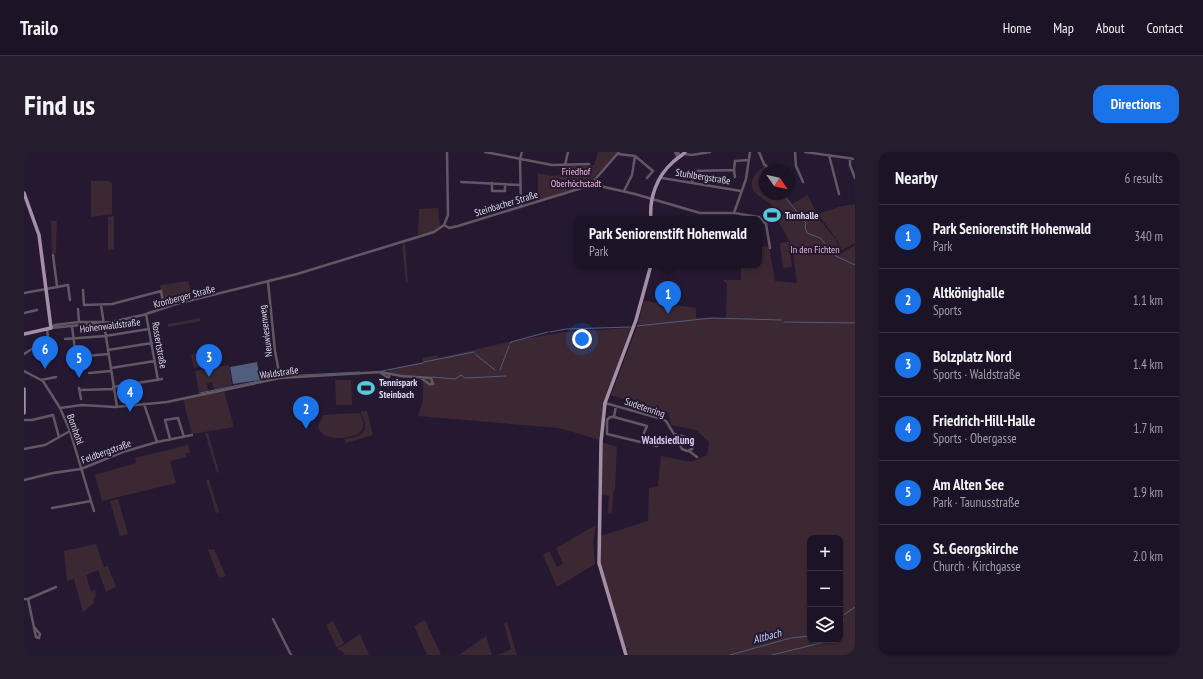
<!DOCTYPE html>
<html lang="en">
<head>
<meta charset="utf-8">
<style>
	:root { --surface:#1c1326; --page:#251c2e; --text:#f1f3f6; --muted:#a09ea7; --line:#3a3243; --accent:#1a73e8 }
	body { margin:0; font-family:"PT Sans Narrow",sans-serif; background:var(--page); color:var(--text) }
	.controls { position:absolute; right:12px; bottom:12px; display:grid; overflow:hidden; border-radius:8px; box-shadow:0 1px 3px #0004 }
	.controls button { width:36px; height:36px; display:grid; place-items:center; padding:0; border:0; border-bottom:1px solid var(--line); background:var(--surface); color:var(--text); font:20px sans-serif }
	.compass { position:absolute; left:735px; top:12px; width:36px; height:36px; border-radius:50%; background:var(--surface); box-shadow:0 1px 3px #0004; rotate:124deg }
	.you { position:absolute; left:558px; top:187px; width:14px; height:14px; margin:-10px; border:3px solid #fff; border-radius:50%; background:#1a73e8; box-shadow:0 0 0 6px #1a73e833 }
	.badge { display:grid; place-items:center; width:26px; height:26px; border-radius:50%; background:var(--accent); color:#fff; font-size:13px; font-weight:700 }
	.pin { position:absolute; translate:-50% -33px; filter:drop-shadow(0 1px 2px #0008) }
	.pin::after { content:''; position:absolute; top:21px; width:14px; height:12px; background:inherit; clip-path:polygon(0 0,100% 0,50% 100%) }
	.popup { position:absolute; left:550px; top:64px; width:188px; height:52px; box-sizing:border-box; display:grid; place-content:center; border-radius:8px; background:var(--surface); filter:drop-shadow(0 1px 3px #0005); font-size:13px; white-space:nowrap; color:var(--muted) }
	.popup b { font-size:15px; color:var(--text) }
	.popup::after { content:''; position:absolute; left:50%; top:100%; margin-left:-8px; border:8px solid transparent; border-top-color:var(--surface) }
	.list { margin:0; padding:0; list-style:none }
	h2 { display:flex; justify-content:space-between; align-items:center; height:52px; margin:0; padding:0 16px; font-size:17px }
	h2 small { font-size:13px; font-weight:400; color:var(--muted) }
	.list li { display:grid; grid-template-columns:26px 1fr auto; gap:12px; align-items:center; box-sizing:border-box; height:64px; padding:0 16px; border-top:1px solid var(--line) }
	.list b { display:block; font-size:15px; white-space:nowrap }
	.list p { margin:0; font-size:13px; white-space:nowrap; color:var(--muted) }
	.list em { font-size:13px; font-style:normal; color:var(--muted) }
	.icon { flex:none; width:22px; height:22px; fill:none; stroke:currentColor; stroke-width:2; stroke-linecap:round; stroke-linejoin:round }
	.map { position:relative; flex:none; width:831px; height:503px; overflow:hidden; border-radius:12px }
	header { display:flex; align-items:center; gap:24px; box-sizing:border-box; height:56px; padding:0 20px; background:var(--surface); border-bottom:1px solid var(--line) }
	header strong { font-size:19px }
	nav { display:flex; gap:22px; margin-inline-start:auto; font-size:14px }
	.intro { display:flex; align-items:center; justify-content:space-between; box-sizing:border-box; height:96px; padding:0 24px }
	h1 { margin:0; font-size:28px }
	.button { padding:10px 18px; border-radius:12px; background:var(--accent); color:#fff; font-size:14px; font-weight:700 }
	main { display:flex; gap:24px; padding:0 24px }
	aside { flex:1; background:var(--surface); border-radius:12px; box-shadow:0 1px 3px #0004 }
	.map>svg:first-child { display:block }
</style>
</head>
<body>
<header>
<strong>Trailo</strong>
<nav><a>Home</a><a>Map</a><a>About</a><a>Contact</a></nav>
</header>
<div class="intro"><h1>Find us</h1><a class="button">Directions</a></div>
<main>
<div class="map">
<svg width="831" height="503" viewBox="0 0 831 503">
	<rect width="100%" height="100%" fill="#251932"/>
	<path fill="#3b2833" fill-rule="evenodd" d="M574,0H594L563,33L514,48V21L528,24L539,23V14L570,13Z
		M741,14L745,18H741V42H759L783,71L768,52L784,43L795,67L812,88L816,97L814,89L794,62L818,54L831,52V91L816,99H809L818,101L831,93V503H605L603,499L605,497L601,496L578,416L576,407V384L624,369L625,336L634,334L637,304L667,310L683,303L685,290L672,278L647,273L644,260L587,243L613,175L620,149L672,156V166H702L703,132L699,128H717V113H735V94L745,95L751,129L773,131C771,118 770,103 766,91C763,83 758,76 754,69C752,65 753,61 751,57C745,47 726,44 728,31C728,24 736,18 741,14ZM786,386H816V488H786Z
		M67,29H85L88,31V62L67,65Z
		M414,56L416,75L410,79L394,83L395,57Z
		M90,64V97L84,98V65Z
		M27,69H33L32,101L28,102Z
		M765,90L768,115L759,116L756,91Z
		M381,91L384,131H382L378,92Z
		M164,129L167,141L139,147L136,133Z
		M176,166L177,169L144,175V172Z
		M606,176L581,249L576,288L535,276L394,264L399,248V225L365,222V217L398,210L399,206L413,203L415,206L493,188L542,180Z
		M176,201L177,215L170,216L167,203Z
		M205,213L208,233L190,238L188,230L183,231L184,239L175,241L171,219L180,217L181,219L186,218V216Z
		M311,228H327L328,253H312Z
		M200,239L210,275L168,282L159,247Z
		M337,259H343L349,283L322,291L320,287C330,286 343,284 341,271C340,267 337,264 337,259Z
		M336,261L340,274C337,289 299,290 295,277C293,271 298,268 299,263Z
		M181,281H184L195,320L193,321Z
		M577,290L593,295L591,337L589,341L588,361L584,362L585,344L576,342Z
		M164,293L166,301H162V305L146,309L152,331L78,349L71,323L112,311L111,306Z
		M182,328H185L195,360L192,361Z
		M94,347L104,382L96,384L86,349Z
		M572,373L569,390L571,412L533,435L519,403L525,399L533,415L539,412L532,396Z
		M72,392L80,415L84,414L92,435L82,440L74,418L62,423L67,440L71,438L72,444L69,447L70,451L59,460L50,427L43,429L40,399Z
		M190,397L202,424L195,426L184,398Z
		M401,468L417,503H403L390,474Z
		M309,469L320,491L313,496L302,473Z
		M483,470L493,503H474L487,497L480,472Z
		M336,482L345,503H321L318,499L313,497Z
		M462,484L468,503H435Z"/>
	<path fill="#505d7c" d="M233,210L236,228L209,232L206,215Z"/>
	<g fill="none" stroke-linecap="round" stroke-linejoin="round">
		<path stroke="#505d7c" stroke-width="1" d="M740,15L744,18
			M759,42L782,71L781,75L783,81L796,86L812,104L831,113
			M760,170L831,171
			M613,174L688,166L757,168
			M526,180L542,177L607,175
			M486,192L487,190L524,180
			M451,202L471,218
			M400,210L450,200
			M476,218L485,194
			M358,219L399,211
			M259,224L336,220
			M408,225L431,227L437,223L441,226
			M442,226L482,224
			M176,241L254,225
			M819,468L818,464L831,455
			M816,478L819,469
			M706,503L767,486L786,484
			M748,503L801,490"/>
		<path stroke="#625762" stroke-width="2.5" d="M461,0L528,13L565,12
			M651,0L654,6
			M653,0L657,4
			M735,0L740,12L747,18
			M771,0L772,14L779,30
			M781,0L831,7
			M594,2L611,4L629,19L623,26
			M660,2L668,3L686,0
			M805,3L815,42
			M826,6V13L831,26
			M541,13L544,0
			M710,18L711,25
			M638,26L717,39
			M437,30L496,33
			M468,31V39H481V32
			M668,31L670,19L710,18L711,9L725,8
			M567,32L611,42L676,61H710L735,65L742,72L746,96
			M600,39L608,23L611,4
			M497,55L496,7L498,0
			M710,61L722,27L726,0
			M420,73L425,76L434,74L561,35L567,32L595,0
			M29,103L33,134
			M244,130L251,199L256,226
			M59,138L60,153L88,152L137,139L140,156
			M0,141L44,133L46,148
			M77,153L93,255
			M54,157L55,170
			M0,161L13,158
			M122,162L134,228
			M48,174L53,214
			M27,175L31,173L55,170H79
			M27,176L87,170L119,163L152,152L273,122L410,80L420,73L424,63L423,0
			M41,187L81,184L125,177
			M84,198L128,191
			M0,202L8,197
			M52,205L84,202
			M23,212L26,209L23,176
			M87,216L131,209
			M0,219L19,229L36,256L46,279L70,359
			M65,221L87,219
			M357,221L363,225H365V222
			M17,228L32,225
			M89,235L138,227
			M55,236L57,247
			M56,238L90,237
			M581,251L638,267L642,269L650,282
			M120,252L133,290
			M592,254L590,265H586L583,268V282L633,294
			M36,256L58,253L91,255L143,250L256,226L357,220L377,224L407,226L409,232H405L397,226
			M590,265L623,274L620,281
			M0,268H8L29,263L35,285
			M650,282L668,287L670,291L668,297L663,299L658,297Z
			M146,287L141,268L154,266L160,285
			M0,297L21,293L46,279
			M665,299L673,305
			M0,328L29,321L57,317L99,300L133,290L168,283
			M28,356L67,349
			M0,447H4L32,435
			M4,447L12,485L15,486L16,482L11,476
			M249,467L267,503"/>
		<path stroke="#a58ea6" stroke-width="3.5" d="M0,41L15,83L27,176L0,182
			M627,67C625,46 633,24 649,10C653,6 658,4 661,0
			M0,237V261
			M602,503L575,411L577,290L581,251L612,168L627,113"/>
	</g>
	<defs>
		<g id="stadium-bare" transform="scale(1.38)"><path d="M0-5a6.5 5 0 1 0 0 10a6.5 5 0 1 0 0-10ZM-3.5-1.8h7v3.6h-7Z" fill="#54cadd" stroke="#251932" stroke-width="2.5" paint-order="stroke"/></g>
	</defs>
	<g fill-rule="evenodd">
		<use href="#stadium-bare" x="748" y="63"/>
		<use href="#stadium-bare" x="342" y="236"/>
	</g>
	<g text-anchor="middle" stroke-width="4" stroke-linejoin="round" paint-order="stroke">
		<g font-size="10" fill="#f0b4d6" stroke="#251932">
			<text x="552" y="23">Friedhof<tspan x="552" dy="12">Oberhöchstadt</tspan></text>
			<text x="791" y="101">In den Fichten</text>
		</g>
		<g font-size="10" fill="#dfd8e9" stroke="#251932">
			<text transform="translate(679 24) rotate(9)" y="4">Stuhlbergstraße</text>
			<text transform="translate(482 51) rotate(-17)" y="4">Steinbacher Straße</text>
			<text transform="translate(160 144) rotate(-15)" y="4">Kronberger Straße</text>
			<text transform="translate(86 173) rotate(-7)" y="4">Hohenwaldstraße</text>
			<text transform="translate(241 179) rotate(-97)" y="4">Neuwiesenweg</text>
			<text transform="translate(136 193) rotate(80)" y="4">Rossertstraße</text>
			<text transform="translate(255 220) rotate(-8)" y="4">Waldstraße</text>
			<text transform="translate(621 255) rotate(19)" y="4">Sudetenring</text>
			<text transform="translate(52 277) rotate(70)" y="4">Bornhohl</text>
			<text transform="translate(82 299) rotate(-20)" y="4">Feldbergstraße</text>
		</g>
		<g font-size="10" font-weight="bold" fill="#dfd8e9" stroke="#251932" text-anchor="start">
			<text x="761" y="67">Turnhalle</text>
			<text x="355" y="234">Tennispark<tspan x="355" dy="12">Steinbach</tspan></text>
		</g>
		<g font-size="11" font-weight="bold" fill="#d6c8ea" stroke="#251932">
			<text x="644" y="292">Waldsiedlung</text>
		</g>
		<g font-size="11" font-style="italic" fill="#c7d5f7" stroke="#251932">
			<text transform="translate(743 484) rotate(-15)" y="4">Altbach</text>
		</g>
	</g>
</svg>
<div class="controls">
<button>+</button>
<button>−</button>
<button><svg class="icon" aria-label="layers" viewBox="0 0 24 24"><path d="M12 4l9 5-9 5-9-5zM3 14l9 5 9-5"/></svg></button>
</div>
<svg class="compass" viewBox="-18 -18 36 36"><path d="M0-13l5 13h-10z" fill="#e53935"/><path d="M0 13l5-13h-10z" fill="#a09ea7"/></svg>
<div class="you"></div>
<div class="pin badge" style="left:644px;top:162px">1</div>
<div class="popup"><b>Park Seniorenstift Hohenwald</b>Park</div>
<div class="pin badge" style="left:282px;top:277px">2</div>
<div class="pin badge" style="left:185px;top:225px">3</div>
<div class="pin badge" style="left:106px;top:260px">4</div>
<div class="pin badge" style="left:55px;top:226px">5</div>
<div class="pin badge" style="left:21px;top:217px">6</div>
</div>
<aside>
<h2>Nearby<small>6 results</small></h2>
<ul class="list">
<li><span class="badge">1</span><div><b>Park Seniorenstift Hohenwald</b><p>Park</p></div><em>340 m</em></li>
<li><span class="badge">2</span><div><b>Altkönighalle</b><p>Sports</p></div><em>1.1 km</em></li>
<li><span class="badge">3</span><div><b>Bolzplatz Nord</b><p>Sports · Waldstraße</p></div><em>1.4 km</em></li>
<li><span class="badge">4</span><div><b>Friedrich-Hill-Halle</b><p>Sports · Obergasse</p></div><em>1.7 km</em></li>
<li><span class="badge">5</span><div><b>Am Alten See</b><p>Park · Taunusstraße</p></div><em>1.9 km</em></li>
<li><span class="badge">6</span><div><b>St. Georgskirche</b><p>Church · Kirchgasse</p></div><em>2.0 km</em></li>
</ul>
</aside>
</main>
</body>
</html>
